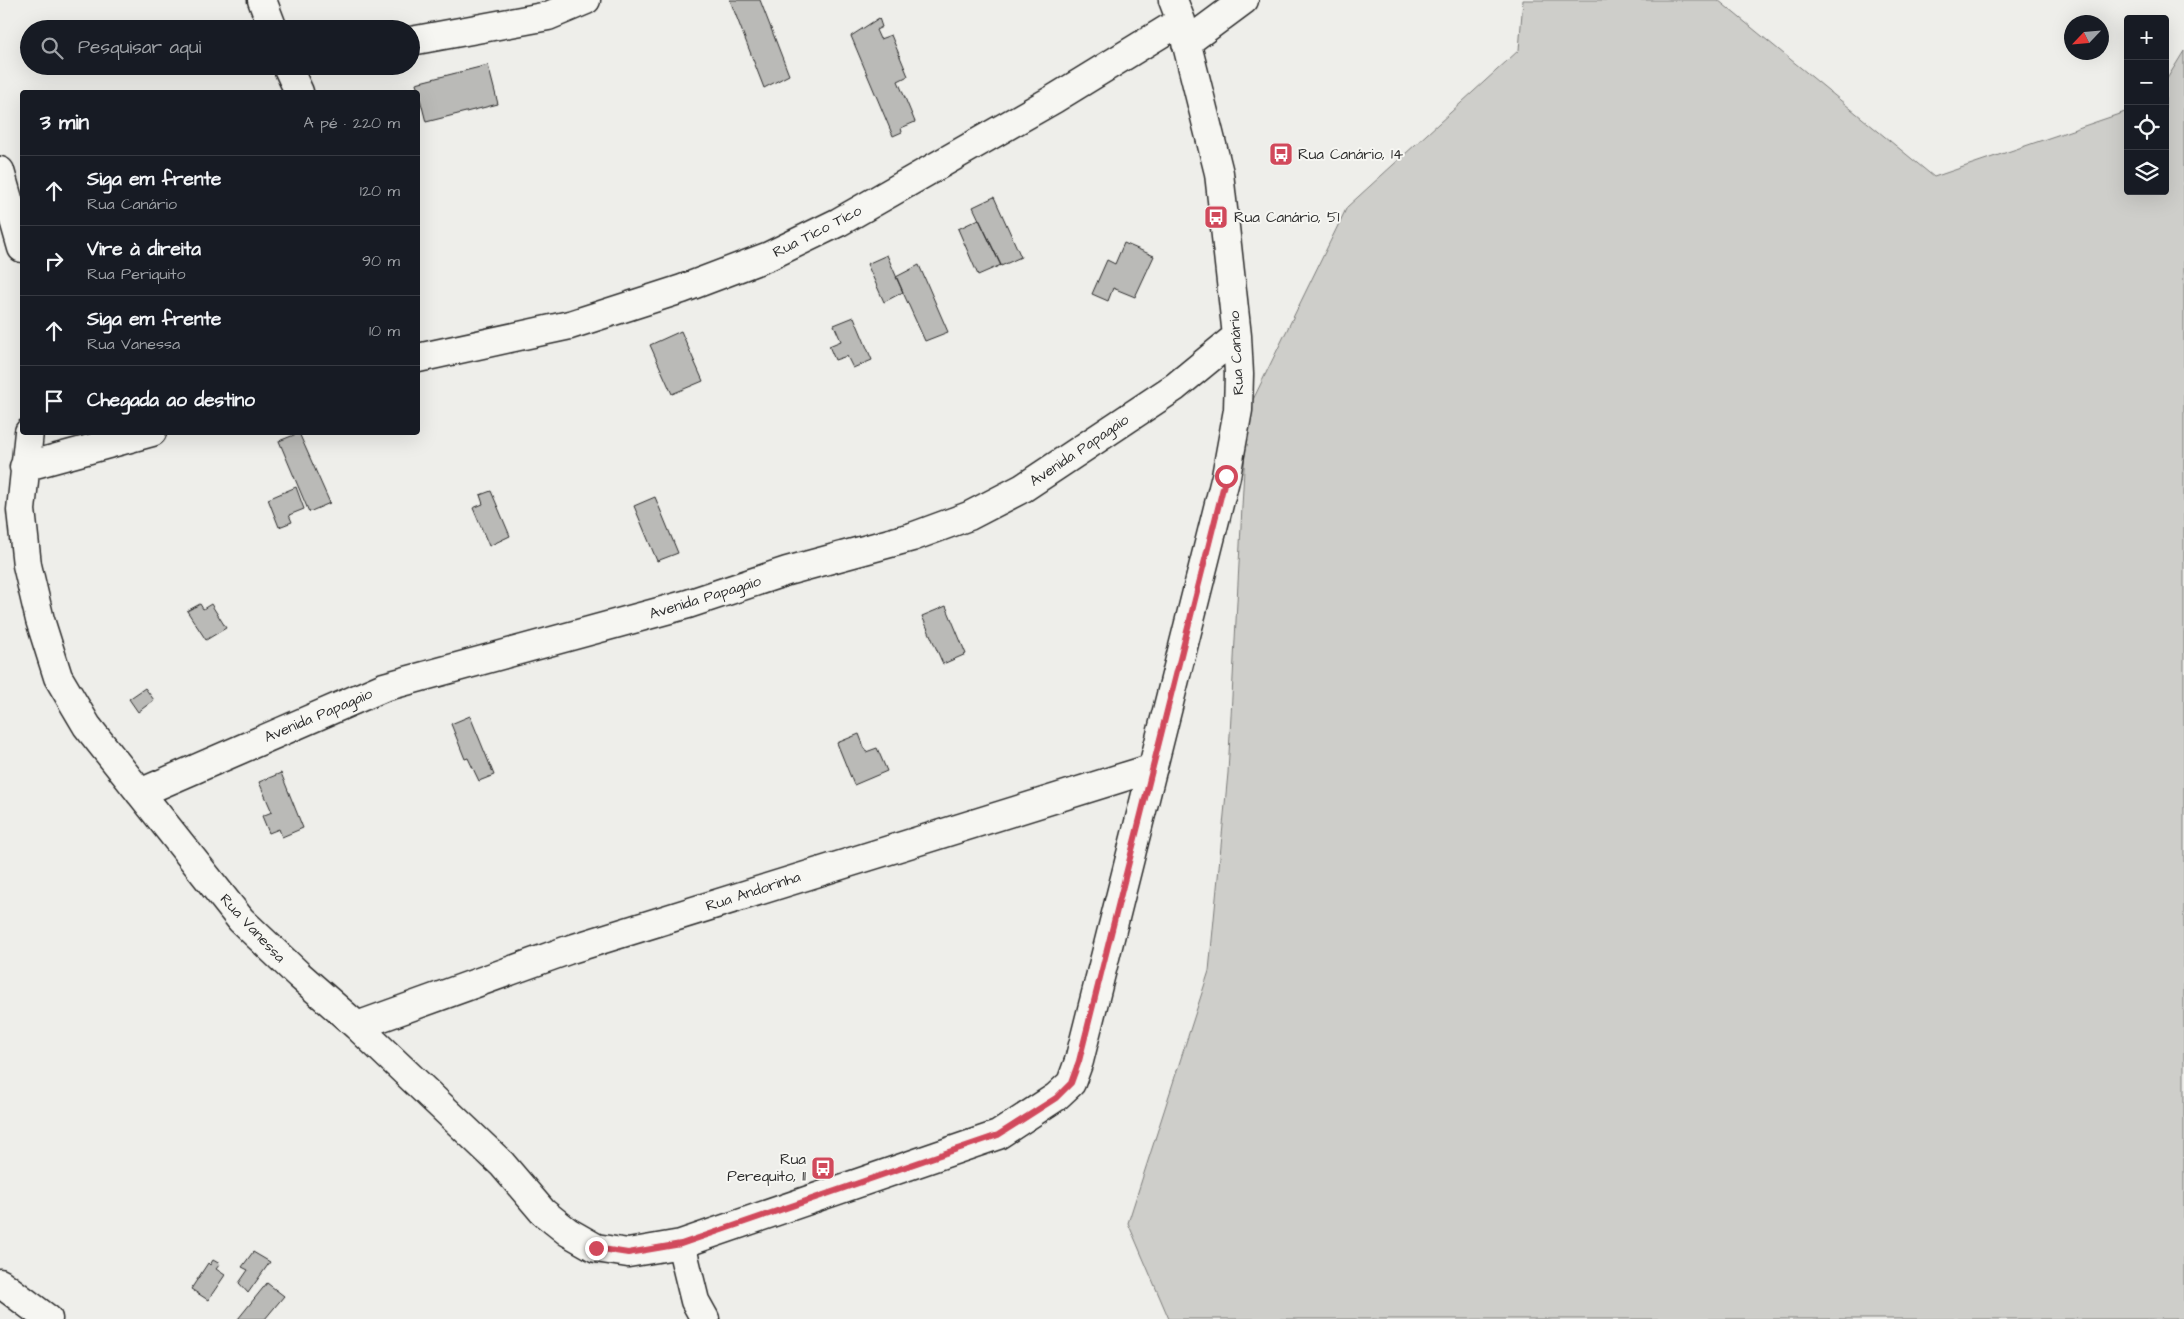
<!DOCTYPE html>
<html lang="pt">
<head>
<meta charset="utf-8">
<style>
	:root { --surface:#171b24; --page:#242831; --text:#f1f3f6; --muted:#9ea1a6; --line:#363941 }
	body { margin:0; font-family:"Architects Daughter",sans-serif; background:var(--page); color:var(--text) }
	.controls { position:absolute; right:15px; top:15px; display:grid; overflow:hidden; border-radius:5px; box-shadow:0 5px 20px #0002 }
	.controls button { width:45px; height:45px; display:grid; place-items:center; padding:0; border:0; border-bottom:1px solid var(--line); background:var(--surface); color:var(--text); font:25px sans-serif }
	.compass { position:absolute; left:2064px; top:15px; width:45px; height:45px; border-radius:50%; background:var(--surface); box-shadow:0 5px 20px #0002; rotate:244deg }
	.stop { position:absolute; width:15px; height:15px; margin:-11px; border:4px solid #d1495b; border-radius:50%; background:#fff }
	.stop.end { background:#d1495b; border-color:#fff; box-shadow:0 1px 5px #0008 }
	.list { margin:0; padding:0; list-style:none }
	h2 { display:flex; justify-content:space-between; align-items:center; height:65px; margin:0; padding:0 20px; font-size:21px }
	h2 small { font-size:16px; font-weight:400; color:var(--muted) }
	.list li { display:grid; grid-template-columns:32px 1fr auto; gap:15px; align-items:center; box-sizing:border-box; height:70px; padding:0 20px; border-top:1px solid var(--line) }
	.list b { display:block; font-size:19px; white-space:nowrap }
	.list p { margin:0; font-size:16px; white-space:nowrap; color:var(--muted) }
	.list em { font-size:16px; font-style:normal; color:var(--muted) }
	.icon { flex:none; width:28px; height:28px; fill:none; stroke:currentColor; stroke-width:2; stroke-linecap:round; stroke-linejoin:round }
	.map { position:relative; flex:none; width:2184px; height:1319px; overflow:hidden }
	.search { position:absolute; background:var(--surface); box-shadow:0 5px 20px #0002; left:20px; top:20px; width:400px; height:55px; display:flex; align-items:center; gap:12px; box-sizing:border-box; padding:0 18px; border-radius:28px; color:var(--muted); font-size:19px }
	.panel { position:absolute; background:var(--surface); box-shadow:0 5px 20px #0002; left:20px; top:90px; width:400px; height:345px; border-radius:5px }
	.map>svg:first-child { display:block }
</style>
</head>
<body>
<div class="map">
<svg width="2184" height="1319" viewBox="0 0 2184 1319">
	<rect width="100%" height="100%" fill="#eeeeea"/>
	<filter id="ink" filterUnits="userSpaceOnUse"><feTurbulence type="fractalNoise" baseFrequency=".02" numOctaves="2"/><feDisplacementMap in="SourceGraphic" scale="10" xChannelSelector="R" yChannelSelector="G"/><feConvolveMatrix kernelMatrix="1 2 1 2 8 2 1 2 1" color-interpolation-filters="sRGB"/></filter>
	<g filter="url(#ink)">
		<path fill="#cececa" stroke="#7c7c7a" d="M1523,0H1718L1934,177L2128,111V191H2165V82L2184,51V1319H1169L1128,1223L1209,971L1228,773L1247,412L1347,207L1519,50Z"/>
		<path fill="#babab7" stroke="#2b2b2b" d="M730,0H760L789,75L764,88Z
			M879,18L882,27L876,30L880,39L891,35L908,76L898,81L915,122L901,128L902,132L893,136L851,36Z
			M488,65L498,104L426,122L416,83Z
			M994,197L1021,257L1001,266L973,207Z
			M979,219L1001,265L978,275L958,229Z
			M1124,243L1154,256L1135,297L1113,288L1108,301L1092,294L1107,260L1115,264Z
			M887,255L903,292L884,302L867,264Z
			M919,265L948,332L925,341L896,277Z
			M854,317L872,360L853,368L847,356L835,360L829,346L841,341L834,325Z
			M681,331L703,381L672,394L650,345Z
			M299,433L330,503L309,512L279,441Z
			M296,487L304,509L289,515L292,522L279,527L268,499Z
			M491,491L510,536L489,546L473,508L483,504L480,495Z
			M655,497L678,553L657,561L634,506Z
			M200,604L203,609L211,604L226,628L206,640L187,611Z
			M946,606L966,654L943,664L922,616Z
			M145,688L154,700L138,712L129,699Z
			M470,716L494,775L479,781L468,758L465,759L451,724Z
			M859,734L866,752L877,748L887,771L854,785L837,743Z
			M281,773L303,828L282,837L279,829L269,833L262,816L272,812L259,782Z
			M253,1252L270,1262L248,1293L239,1283L248,1270L242,1267Z
			M213,1260L220,1264L216,1269L225,1275L208,1300L191,1289L208,1263L210,1265Z
			M267,1283L284,1296L265,1319H238Z"/>
		<g fill="none" stroke-linecap="round" stroke-linejoin="round">
			<g stroke="#2b2b2b" stroke-width="31">
				<path id="minor" d="M262,0L273,29
					M411,41L548,16L586,0
					M1186,43L1244,0
					M287,66L299,92
					M0,171L22,248
					M418,358L570,325L682,289L769,256L839,222L1054,99L1181,21
					M29,432L21,510L27,565L40,620L58,677L87,726L241,920L299,975L357,1026L502,1164L543,1212L568,1232L596,1248L628,1253L681,1244L998,1135L1056,1097L1071,1083L1079,1061L1226,476L1238,410L1239,374L1237,336L1219,173L1181,21L1173,0
					M24,467L152,432
					M140,793L384,687L688,604L787,571L912,537L969,516L1023,488L1175,387L1237,336
					M357,1026L568,950L1153,768
					M681,1244L695,1301L705,1319
					M0,1283L48,1319"/>
			</g>
			<use href="#minor" stroke="#f6f6f2" stroke-width="28"/>
		</g>
	</g>
	<g fill="none" stroke-linecap="round" stroke-linejoin="round" filter="url(#ink)">
		<path stroke="#d1495b" stroke-width="6" d="M596,1248L628,1253L681,1244L998,1135L1056,1098L1071,1083L1079,1061L1226,476"/>
	</g>
	<defs>
		<g id="bus-square" transform="scale(1.25)"><rect x="-9" y="-9" width="18" height="18" rx="4" fill="#d1495b" stroke="#f6f6f2"/><path d="M-5-6H5V4H4V6H2V4H-2V6H-4V4H-5ZM-3.5-4V0h7V-4ZM-3.5 1.2v1.5H-2V1.2ZM2 1.2v1.5H3.5V1.2Z" fill="#fff"/></g>
	</defs>
	<g fill-rule="evenodd">
		<use href="#bus-square" x="1281" y="154"/>
		<use href="#bus-square" x="1216" y="217"/>
		<use href="#bus-square" x="823" y="1168"/>
	</g>
	<g text-anchor="middle" stroke-width="4" stroke-linejoin="round" paint-order="stroke">
		<g font-size="15" fill="#2b2b2b" stroke="#f6f6f2" text-anchor="start">
			<text x="1298" y="159">Rua Canário, 14</text>
			<text x="1234" y="222">Rua Canário, 51</text>
			<text x="806" y="1164" text-anchor="end">Rua<tspan x="806" dy="17">Perequito, 11</tspan></text>
		</g>
		<g font-size="15" fill="#2b2b2b" stroke="#f6f6f2">
			<text transform="translate(817 231) rotate(-27)" y="5">Rua Tico Tico</text>
			<text transform="translate(1236 353) rotate(-93)" y="5">Rua Canário</text>
			<text transform="translate(1079 450) rotate(-34)" y="5">Avenida Papagaio</text>
			<text transform="translate(705 597) rotate(-17)" y="5">Avenida Papagaio</text>
			<text transform="translate(318 715) rotate(-23)" y="5">Avenida Papagaio</text>
			<text transform="translate(753 891) rotate(-18)" y="5">Rua Andorinha</text>
			<text transform="translate(253 928) rotate(47)" y="5">Rua Vanessa</text>
		</g>
	</g>
</svg>
<div class="controls">
<button>+</button>
<button>−</button>
<button><svg class="icon" aria-label="locate" viewBox="0 0 24 24"><circle cx="12" cy="12" r="6"/><path d="M12 2v4M12 18v4M2 12h4M18 12h4"/></svg></button>
<button><svg class="icon" aria-label="layers" viewBox="0 0 24 24"><path d="M12 4l9 5-9 5-9-5zM3 14l9 5 9-5"/></svg></button>
</div>
<svg class="compass" viewBox="-18 -18 36 36"><path d="M0-13l5 13h-10z" fill="#e53935"/><path d="M0 13l5-13h-10z" fill="#9ea1a6"/></svg>
<div class="stop" style="left:1226px;top:476px"></div>
<div class="stop end" style="left:596px;top:1248px"></div>
<div class="search"><svg class="icon" aria-label="search" viewBox="0 0 24 24"><circle cx="10" cy="10" r="6"/><path d="M15 15l6 6"/></svg>Pesquisar aqui</div>
<section class="panel">
<h2>3 min<small>A pé · 220 m</small></h2>
<ul class="list">
<li><svg class="icon" aria-label="ahead" viewBox="0 0 24 24"><path d="M12 20V5M6 11l6-6 6 6"/></svg><div><b>Siga em frente</b><p>Rua Canário</p></div><em>120 m</em></li>
<li><svg class="icon" aria-label="right" viewBox="0 0 24 24"><path d="M7 20v-9h11M14 6l5 5-5 5"/></svg><div><b>Vire à direita</b><p>Rua Periquito</p></div><em>90 m</em></li>
<li><svg class="icon" aria-label="ahead" viewBox="0 0 24 24"><path d="M12 20V5M6 11l6-6 6 6"/></svg><div><b>Siga em frente</b><p>Rua Vanessa</p></div><em>10 m</em></li>
<li><svg class="icon" aria-label="arrive" viewBox="0 0 24 24"><path d="M6 21V4h12l-3 4 3 4H6"/></svg><div><b>Chegada ao destino</b></div></li>
</ul>
</section>
</div>
</body>
</html>
